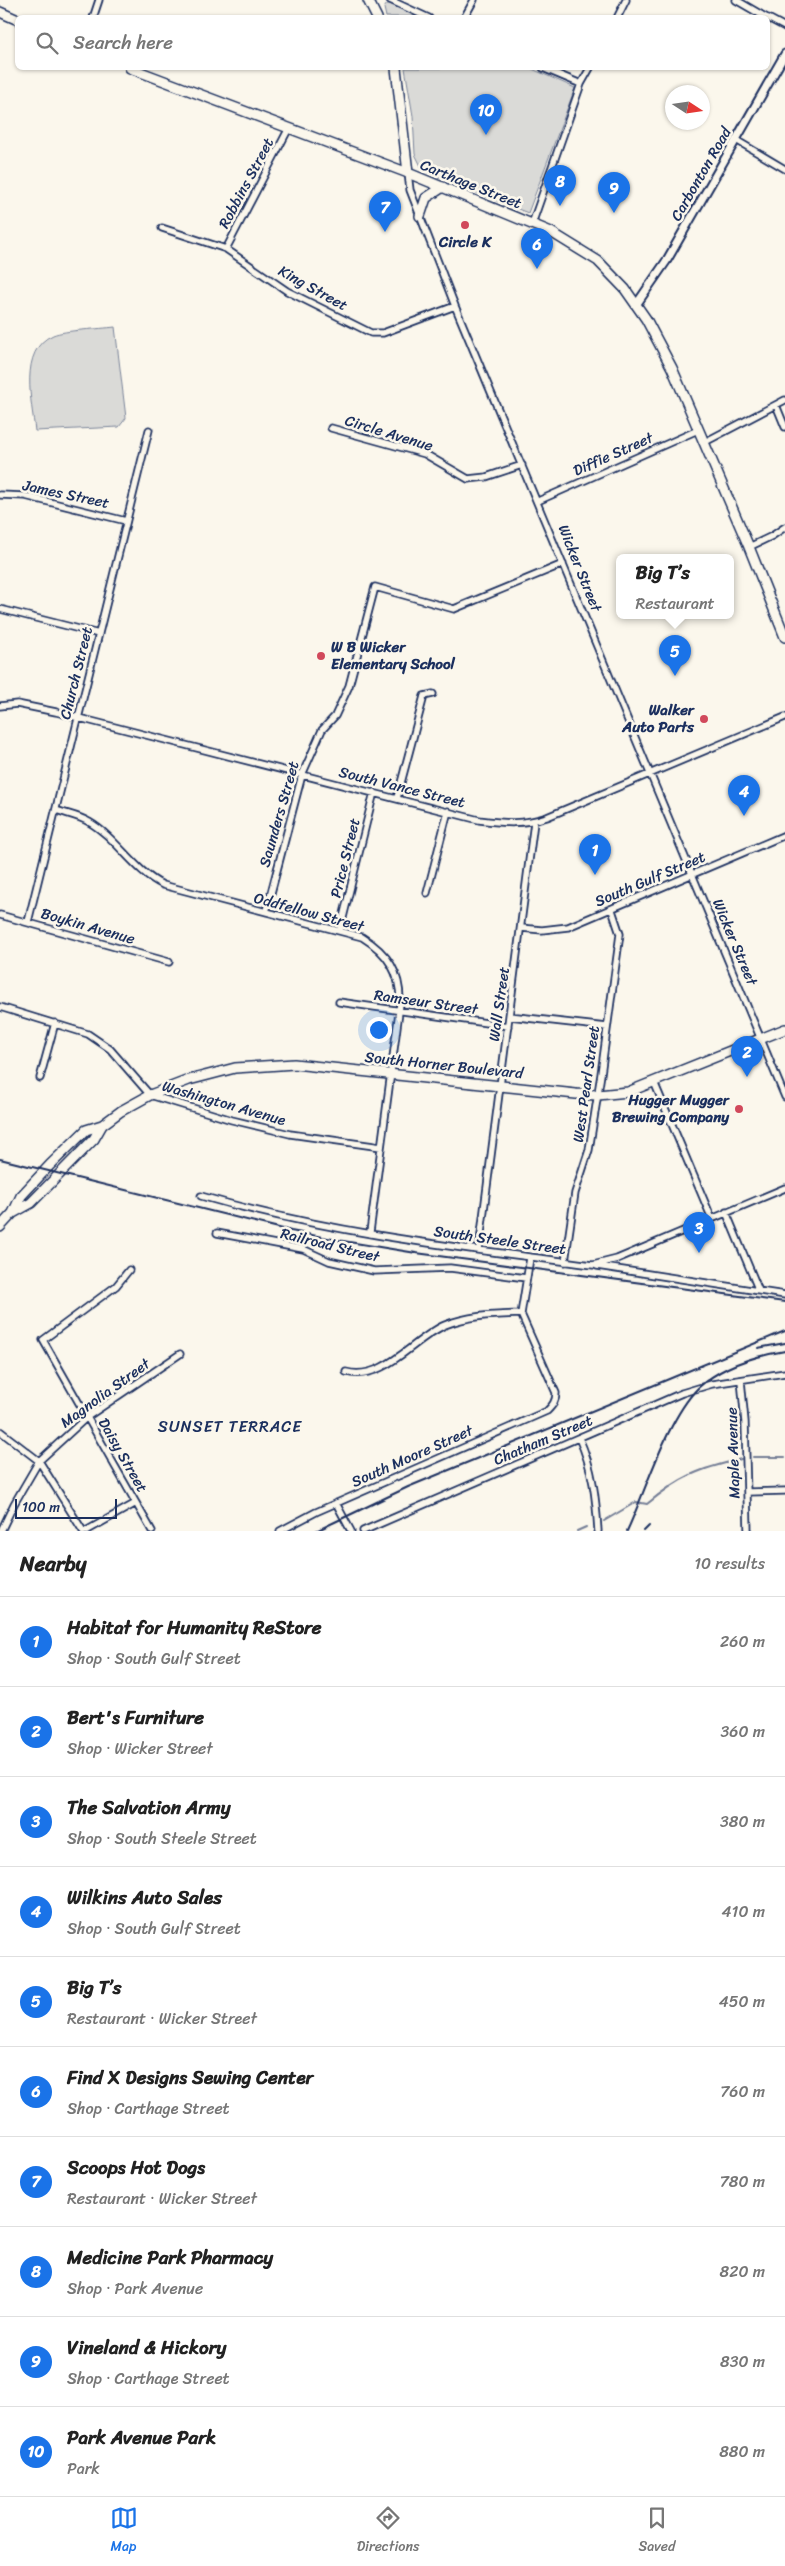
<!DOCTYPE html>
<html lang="en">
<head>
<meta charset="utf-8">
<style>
	:root { --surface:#fff; --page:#f6f6f6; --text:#222; --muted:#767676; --line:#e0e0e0; --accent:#1a73e8 }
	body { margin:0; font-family:Sriracha,sans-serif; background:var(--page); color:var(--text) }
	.compass { position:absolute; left:665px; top:85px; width:45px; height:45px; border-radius:50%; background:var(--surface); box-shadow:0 1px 4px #0004; rotate:102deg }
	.scale { position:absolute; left:15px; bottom:12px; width:102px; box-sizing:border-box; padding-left:5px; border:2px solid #1b2f5e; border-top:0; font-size:14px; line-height:18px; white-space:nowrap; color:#1b2f5e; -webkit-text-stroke:4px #fbf7ec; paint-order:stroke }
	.you { position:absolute; left:378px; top:1029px; width:18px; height:18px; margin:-12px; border:4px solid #fff; border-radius:50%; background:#1a73e8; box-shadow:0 0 0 8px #1a73e833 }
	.badge { display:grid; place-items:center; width:32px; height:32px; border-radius:50%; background:var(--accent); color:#fff; font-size:16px; font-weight:700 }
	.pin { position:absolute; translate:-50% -41px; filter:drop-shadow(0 1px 2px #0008) }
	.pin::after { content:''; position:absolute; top:26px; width:18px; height:15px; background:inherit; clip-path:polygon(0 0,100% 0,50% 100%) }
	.popup { position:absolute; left:616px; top:554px; width:118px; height:65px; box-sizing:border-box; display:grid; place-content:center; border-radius:8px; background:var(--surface); filter:drop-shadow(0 1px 4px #0005); font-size:16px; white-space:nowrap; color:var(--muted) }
	.popup b { font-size:19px; color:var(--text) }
	.popup::after { content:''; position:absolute; left:50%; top:100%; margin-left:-10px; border:10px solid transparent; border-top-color:var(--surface) }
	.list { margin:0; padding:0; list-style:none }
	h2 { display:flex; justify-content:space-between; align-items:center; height:65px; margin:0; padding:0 20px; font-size:21px }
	h2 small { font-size:16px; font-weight:400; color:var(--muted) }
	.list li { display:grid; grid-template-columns:32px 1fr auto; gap:15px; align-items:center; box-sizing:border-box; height:90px; padding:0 20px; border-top:1px solid var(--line) }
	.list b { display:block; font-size:19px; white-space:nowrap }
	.list p { margin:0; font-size:16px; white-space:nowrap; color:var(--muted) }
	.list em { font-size:16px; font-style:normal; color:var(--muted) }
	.icon { flex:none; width:28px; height:28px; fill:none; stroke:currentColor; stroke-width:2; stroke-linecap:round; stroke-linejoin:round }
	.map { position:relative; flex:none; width:785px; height:1531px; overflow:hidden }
	.search { position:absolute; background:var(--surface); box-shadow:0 1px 4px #0004; left:15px; right:15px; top:15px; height:55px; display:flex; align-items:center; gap:12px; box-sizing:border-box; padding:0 18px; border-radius:8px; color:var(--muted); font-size:19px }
	.sheet { height:965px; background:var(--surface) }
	nav { display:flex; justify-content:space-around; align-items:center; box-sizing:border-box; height:70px; border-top:1px solid var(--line); background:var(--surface); font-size:14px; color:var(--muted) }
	nav a { display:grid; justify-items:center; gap:2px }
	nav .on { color:var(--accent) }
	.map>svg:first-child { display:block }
</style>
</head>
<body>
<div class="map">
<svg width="785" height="1531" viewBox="0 0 785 1531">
	<rect width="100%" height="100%" fill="#fbf7ec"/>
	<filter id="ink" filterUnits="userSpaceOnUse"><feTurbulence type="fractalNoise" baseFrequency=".02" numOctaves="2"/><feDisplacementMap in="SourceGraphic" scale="10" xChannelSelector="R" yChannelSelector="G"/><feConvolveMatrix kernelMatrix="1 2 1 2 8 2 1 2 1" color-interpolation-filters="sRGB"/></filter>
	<g filter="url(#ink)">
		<path fill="#dadad7" stroke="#7a849a" d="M387,4H390L420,17H386L384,8Z
			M405,68H530L575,88L528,213L432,175L422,168L415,154L413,116Z
			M115,327L126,418L119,427L35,431C32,403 18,350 53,335C65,330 100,329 115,327Z"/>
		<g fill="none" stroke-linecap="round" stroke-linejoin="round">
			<path stroke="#747e96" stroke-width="2" d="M753,1457H785
				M604,1521L636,1502L647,1504C681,1476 699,1469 741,1459
				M577,1531L586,1527"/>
			<g stroke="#1b2f5e" stroke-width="9">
				<path id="minor" d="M390,0L429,18
					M736,0L767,18
					M93,18L99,0
					M464,18L474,0
					M617,18L626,0
					M768,18L785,27
					M543,68L581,84
					M736,140L785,169
					M408,173L410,190L455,306L785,1097
					M532,224L581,84L590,68
					M162,228L226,249L287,291L371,333H383L455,306
					M226,249L289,128
					M776,405L785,427
					M331,428L425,454L468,479L486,477L522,465
					M703,443L785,400
					M0,495L25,496L126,521
					M538,501L698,430
					M749,547L772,536L785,527
					M0,609L99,634
					M0,706L17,704L56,712L479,820C504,823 523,825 547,817L785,717
					M397,798L424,696L433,694
					M56,810C67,814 80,816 89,822C117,838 134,871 163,885L362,937C388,953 401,973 400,1004L370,1232
					M427,893L448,811
					M266,912L302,775L322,730L335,716L349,686L375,587L454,609L563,564
					M0,915L169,962
					M28,922L149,430
					M521,928L542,930L568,927L785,835
					M340,930L374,792
					M339,1002L508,1026
					M0,1007L88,1034L110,1049L150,1095L232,1120L290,1134L381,1147
					M509,1016L607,1027
					M40,1078L55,1023
					M654,1082L712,1219
					M201,1196C328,1233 461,1248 593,1265L617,1259L785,1188
					M726,1212L759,1291
					M217,1233L303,1249L329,1261L374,1271L450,1268L526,1278
					M479,1249L534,822
					M565,1262L575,1193L589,1150L601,1074L620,934L612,910
					M597,1266L785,1295
					M129,1270L116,1286L43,1340L152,1531
					M346,1372C384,1382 414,1338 445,1325C470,1315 494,1315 521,1314
					M741,1380L745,1422L748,1531
					M0,1431L39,1461L83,1531
					M579,1438C593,1469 596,1498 598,1531
					M747,1492L785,1491
					M336,1503L351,1531
					M1,1531L14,1504L39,1461L87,1417L180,1354
					M86,1531L136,1503
					M280,1531L316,1512L547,1411C553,1405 556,1401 556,1393L521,1314L530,1258
					M363,1531L682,1393L712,1384L785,1373"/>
			</g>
			<g stroke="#1b2f5e" stroke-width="11">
				<path id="tertiary" d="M636,305L667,260L785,54"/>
			</g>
			<g stroke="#1b2f5e" stroke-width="12">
				<path id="secondary" d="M0,12L18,20
					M130,68L408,173"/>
			</g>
			<g stroke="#1b2f5e" stroke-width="12">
				<path id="primary" d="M368,0L377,18
					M396,68L408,173L551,232L598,261L625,289L646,319L672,368L749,547L785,637
					M420,216L426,198L443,187
					M13,1213L31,1203L94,1139L102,1125L121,1111L150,1095L189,1080L235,1068L294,1064L576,1094L598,1095L628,1092L785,1029
					M0,1227L13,1213L21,1196L50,1165L86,1130L102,1125"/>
			</g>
			<use href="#minor" stroke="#fbf7ec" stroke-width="5.5"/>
			<use href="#tertiary" stroke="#fbf7ec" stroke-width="7"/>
			<use href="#secondary" stroke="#fbf7ec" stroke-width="9"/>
			<use href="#primary" stroke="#fbf7ec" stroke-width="9"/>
			<path stroke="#1b2f5e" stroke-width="2" d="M0,1159L291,1231L343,1241L416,1253L785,1302
				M758,1348L785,1343
				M316,1531L408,1487L785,1331
				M627,1531C646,1490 667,1419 698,1388C721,1366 755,1356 785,1351
				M644,1531L649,1526"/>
		</g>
	</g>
	<g fill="#d1495b" stroke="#fbf7ec" stroke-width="2">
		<circle cx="465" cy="225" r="5"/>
		<circle cx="321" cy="656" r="5"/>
		<circle cx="704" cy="719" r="5"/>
		<circle cx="739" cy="1109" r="5"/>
	</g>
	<g text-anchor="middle" stroke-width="5" stroke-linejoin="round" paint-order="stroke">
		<g font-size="15" fill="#1b2f5e" stroke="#fbf7ec">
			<text transform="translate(701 174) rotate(-60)" y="5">Carbonton Road</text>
			<text transform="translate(246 183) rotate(-62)" y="5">Robbins Street</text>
			<text transform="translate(471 184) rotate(22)" y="5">Carthage Street</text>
			<text transform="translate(313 288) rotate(29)" y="5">King Street</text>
			<text transform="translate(389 433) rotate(17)" y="5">Circle Avenue</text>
			<text transform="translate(613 454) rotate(-24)" y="5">Diffie Street</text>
			<text transform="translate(66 494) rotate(12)" y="5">James Street</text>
			<text transform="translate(580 568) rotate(68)" y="5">Wicker Street</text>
			<text transform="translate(76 673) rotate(-76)" y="5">Church Street</text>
			<text transform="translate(402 787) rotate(14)" y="5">South Vance Street</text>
			<text transform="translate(279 814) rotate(-74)" y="5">Saunders Street</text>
			<text transform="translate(345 858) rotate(-76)" y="5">Price Street</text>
			<text transform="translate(650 879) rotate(-23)" y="5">South Gulf Street</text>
			<text transform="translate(309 912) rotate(15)" y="5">Oddfellow Street</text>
			<text transform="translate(88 926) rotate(16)" y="5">Boykin Avenue</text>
			<text transform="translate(735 942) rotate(67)" y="5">Wicker Street</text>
			<text transform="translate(426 1002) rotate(8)" y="5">Ramseur Street</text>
			<text transform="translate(499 1004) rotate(-82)" y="5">Wall Street</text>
			<text transform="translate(444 1065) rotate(6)" y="5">South Horner Boulevard</text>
			<text transform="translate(586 1084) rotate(-82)" y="5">West Pearl Street</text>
			<text transform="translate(224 1103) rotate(16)" y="5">Washington Avenue</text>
			<text transform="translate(500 1240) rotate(8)" y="5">South Steele Street</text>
			<text transform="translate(330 1245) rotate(14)" y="5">Railroad Street</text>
			<text transform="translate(105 1393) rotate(-36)" y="5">Magnolia Street</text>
			<text transform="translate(543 1440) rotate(-23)" y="5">Chatham Street</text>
			<text transform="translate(733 1453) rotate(-92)" y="5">Maple Avenue</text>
			<text transform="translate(123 1455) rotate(60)" y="5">Daisy Street</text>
			<text transform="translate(412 1456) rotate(-24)" y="5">South Moore Street</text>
		</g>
		<g font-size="15" font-weight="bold" fill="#1b2f5e" stroke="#fbf7ec" text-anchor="end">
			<text x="465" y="247" text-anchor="middle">Circle K</text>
			<text x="331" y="652" text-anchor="start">W B Wicker<tspan x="331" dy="17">Elementary School</tspan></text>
			<text x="694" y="715">Walker<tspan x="694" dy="17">Auto Parts</tspan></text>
			<text x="729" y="1105">Hugger Mugger<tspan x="729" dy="17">Brewing Company</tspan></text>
		</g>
		<g font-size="16" letter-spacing="1" fill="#1b2f5e" stroke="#fbf7ec">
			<text x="230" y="1432">SUNSET TERRACE</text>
		</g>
	</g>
</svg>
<svg class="compass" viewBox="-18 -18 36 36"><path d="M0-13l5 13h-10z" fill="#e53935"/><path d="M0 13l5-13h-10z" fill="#767676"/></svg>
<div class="scale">100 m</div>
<div class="you"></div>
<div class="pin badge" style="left:595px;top:875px">1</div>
<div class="pin badge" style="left:747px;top:1077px">2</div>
<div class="pin badge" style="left:699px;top:1253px">3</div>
<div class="pin badge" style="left:744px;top:816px">4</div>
<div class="pin badge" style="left:675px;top:676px">5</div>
<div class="popup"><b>Big T’s</b>Restaurant</div>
<div class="pin badge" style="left:537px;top:269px">6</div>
<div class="pin badge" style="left:385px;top:232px">7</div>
<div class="pin badge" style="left:560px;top:206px">8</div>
<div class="pin badge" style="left:614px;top:213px">9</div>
<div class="pin badge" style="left:486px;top:135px">10</div>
<div class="search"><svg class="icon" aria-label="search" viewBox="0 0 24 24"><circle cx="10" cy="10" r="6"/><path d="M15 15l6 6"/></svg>Search here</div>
</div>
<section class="sheet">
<h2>Nearby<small>10 results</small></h2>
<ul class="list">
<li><span class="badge">1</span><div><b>Habitat for Humanity ReStore</b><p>Shop · South Gulf Street</p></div><em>260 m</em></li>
<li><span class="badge">2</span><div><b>Bert's Furniture</b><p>Shop · Wicker Street</p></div><em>360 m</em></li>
<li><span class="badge">3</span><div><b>The Salvation Army</b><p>Shop · South Steele Street</p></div><em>380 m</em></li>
<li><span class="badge">4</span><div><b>Wilkins Auto Sales</b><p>Shop · South Gulf Street</p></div><em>410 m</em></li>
<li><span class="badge">5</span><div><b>Big T’s</b><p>Restaurant · Wicker Street</p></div><em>450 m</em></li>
<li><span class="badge">6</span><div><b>Find X Designs Sewing Center</b><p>Shop · Carthage Street</p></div><em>760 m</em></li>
<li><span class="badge">7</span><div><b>Scoops Hot Dogs</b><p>Restaurant · Wicker Street</p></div><em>780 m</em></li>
<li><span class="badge">8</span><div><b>Medicine Park Pharmacy</b><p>Shop · Park Avenue</p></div><em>820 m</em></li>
<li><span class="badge">9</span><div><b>Vineland &amp; Hickory</b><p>Shop · Carthage Street</p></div><em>830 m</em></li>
<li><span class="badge">10</span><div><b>Park Avenue Park</b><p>Park</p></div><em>880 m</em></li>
</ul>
</section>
<nav>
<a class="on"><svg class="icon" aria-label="map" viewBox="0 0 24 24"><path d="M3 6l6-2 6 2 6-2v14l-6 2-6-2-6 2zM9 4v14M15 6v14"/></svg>Map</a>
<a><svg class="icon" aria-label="directions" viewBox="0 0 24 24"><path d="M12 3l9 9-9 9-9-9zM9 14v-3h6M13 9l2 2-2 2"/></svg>Directions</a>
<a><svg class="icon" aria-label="saved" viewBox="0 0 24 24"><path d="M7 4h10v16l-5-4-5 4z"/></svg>Saved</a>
</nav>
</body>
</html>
